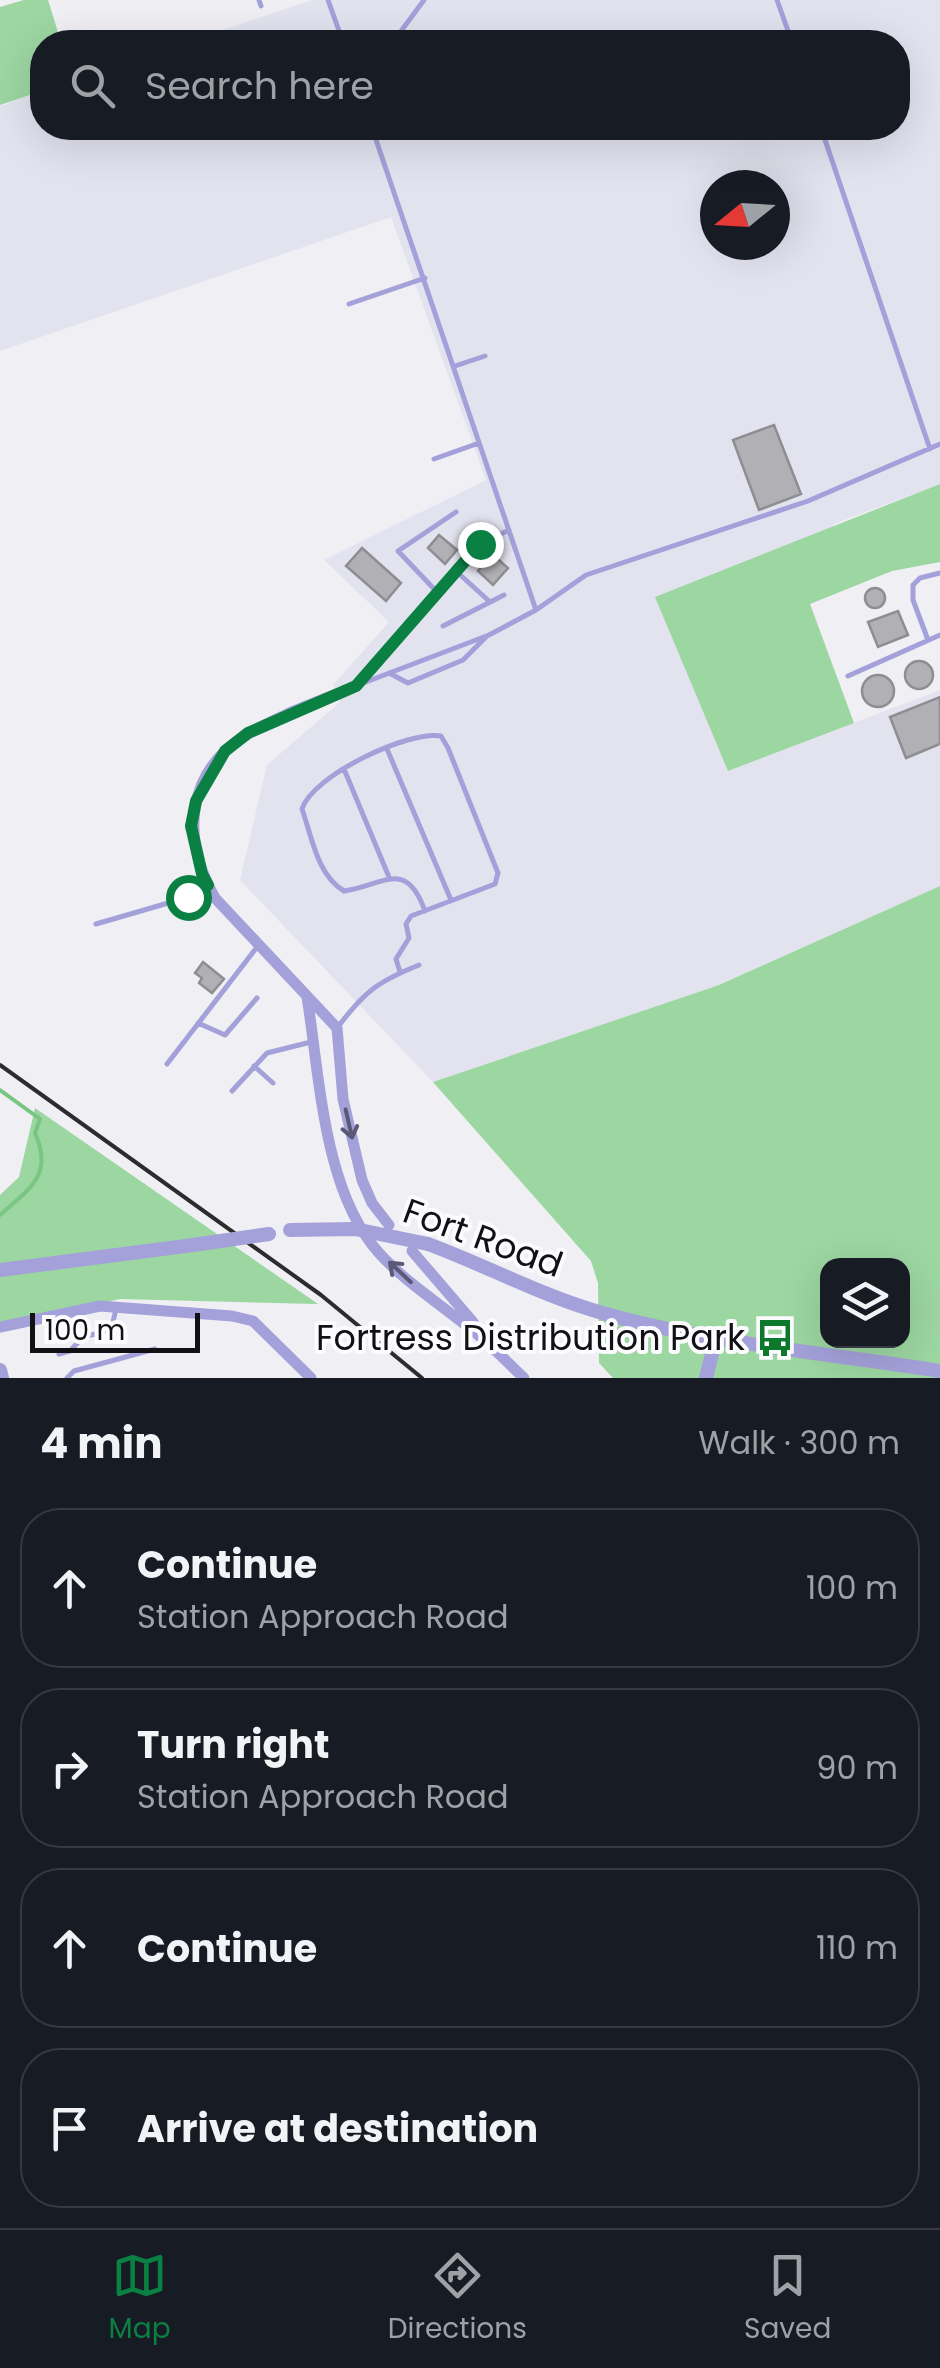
<!DOCTYPE html>
<html lang="en">
<head>
<meta charset="utf-8">
<style>
	:root { --surface:#171b24; --page:#242831; --text:#f1f3f6; --muted:#9ea1a6; --line:#363941; --accent:#0b8043 }
	body { margin:0; font-family:Poppins,sans-serif; background:var(--page); color:var(--text) }
	.controls { position:absolute; right:30px; bottom:30px; display:grid; overflow:hidden; border-radius:20px; box-shadow:0 10px 40px #0002 }
	.controls button { width:90px; height:90px; display:grid; place-items:center; padding:0; border:0; border-bottom:2px solid var(--line); background:var(--surface); color:var(--text); font:50px sans-serif }
	.compass { position:absolute; left:700px; top:170px; width:90px; height:90px; border-radius:50%; background:var(--surface); box-shadow:0 10px 40px #0002; rotate:252deg }
	.scale { position:absolute; left:30px; bottom:25px; width:170px; box-sizing:border-box; padding-left:10px; border:5px solid #111113; border-top:0; font-size:28px; line-height:35px; white-space:nowrap; color:#111113; -webkit-text-stroke:8px #fcfcff; paint-order:stroke }
	.stop { position:absolute; width:30px; height:30px; margin:-22px; border:8px solid #0b8043; border-radius:50%; background:#fff }
	.stop.end { background:#0b8043; border-color:#fff; box-shadow:0 2px 10px #0008 }
	.list { margin:0; padding:0; list-style:none }
	h2 { display:flex; justify-content:space-between; align-items:center; height:130px; margin:0; padding:0 40px; font-size:42px }
	h2 small { font-size:32px; font-weight:400; color:var(--muted) }
	.list li { display:grid; grid-template-columns:65px 1fr auto; gap:30px; align-items:center; box-sizing:border-box; height:160px; margin:0 20px 20px; padding:0 20px; border:2px solid var(--line); border-radius:40px }
	.list b { display:block; font-size:38px; white-space:nowrap }
	.list p { margin:0; font-size:32px; white-space:nowrap; color:var(--muted) }
	.list em { font-size:32px; font-style:normal; color:var(--muted) }
	.icon { flex:none; width:55px; height:55px; fill:none; stroke:currentColor; stroke-width:2; stroke-linecap:round; stroke-linejoin:round }
	.map { position:relative; flex:none; width:940px; height:1378px; overflow:hidden }
	.search { position:absolute; background:var(--surface); box-shadow:0 10px 40px #0002; left:30px; right:30px; top:30px; height:110px; display:flex; align-items:center; gap:25px; box-sizing:border-box; padding:0 35px; border-radius:40px; color:var(--muted); font-size:38px }
	.sheet { height:850px; background:var(--surface) }
	nav { display:flex; justify-content:space-around; align-items:center; box-sizing:border-box; height:140px; border-top:2px solid var(--line); background:var(--surface); font-size:28px; color:var(--muted) }
	nav a { display:grid; justify-items:center; gap:5px }
	nav .on { color:var(--accent) }
	.map>svg:first-child { display:block }
</style>
</head>
<body>
<div class="map">
<svg width="940" height="1378" viewBox="0 0 940 1378">
	<rect width="100%" height="100%" fill="#efeff4"/>
	<path fill="#e3e3f0" fill-rule="evenodd" d="M312,0H940V484L834,524L728,771L940,690V886L719,985L433,1082L240,880L267,765L340,702L333,685L389,622L324,560L486,480L391,217L0,351V106L42,91V128H898V42H187ZM715,185H775V245H715Z"/>
	<path fill="#9cd6a1" fill-rule="evenodd" d="M24,0H48L61,42H42V91L0,105V7Z
		M940,484V562L892,571L810,604L854,723L728,771L655,597Z
		M940,886V1378H613L599,1363L598,1283L591,1261L433,1082L719,985ZM828,1266H902V1340H828Z
		M35,1108L318,1304L120,1299L0,1323V1195L19,1177Z"/>
	<g fill="none" stroke-linecap="round" stroke-linejoin="round">
		<path stroke="#79c682" stroke-width="4" d="M0,1090L40,1119L35,1133C54,1175 29,1189 0,1215"/>
	</g>
	<path fill="#b0b0b5" stroke="#8d8d92" stroke-width="2.5" d="M774,425L801,494L759,510L733,440Z
		M439,535L457,550L445,564L428,548Z
		M362,548L401,583L386,601L346,566Z
		M492,554L508,568L493,585L478,571Z
		M865 598a10 10 0 1 1 20 0a10 10 0 1 1-20 0Z
		M898,611L908,635L878,647L868,622Z
		M905 675a14 14 0 1 1 28 0a14 14 0 1 1-28 0Z
		M862 691a16 16 0 1 1 32 0a16 16 0 1 1-32 0Z
		M940,697V744L906,758L890,717Z
		M203,962L224,979L212,993L199,983L202,978L195,973Z"/>
	<g fill="none" stroke-linecap="round" stroke-linejoin="round">
		<path stroke="#a4a1da" stroke-width="5" d="M259,0L261,6
			M328,0L343,42
			M777,0L792,42
			M393,42L424,0
			M372,128L536,610
			M821,128L930,449
			M349,304L425,278
			M455,366L485,356
			M434,459L479,443
			M456,571L490,602
			M437,592L398,551L456,512
			M443,626L504,595
			M928,640L913,600V585L920,578L940,573
			M389,673L408,683L463,660L486,637
			M848,676L940,635
			M358,683L480,544L509,530
			M358,685L489,635L536,610L586,575L808,501L940,444
			M387,749L451,900
			M344,769L389,877
			M96,924L182,899L206,886
			M400,972L396,959L409,938L406,924L411,916L495,884L498,873L448,748L441,736C408,730 312,776 302,809C312,837 317,875 344,891C384,885 406,858 425,911
			M198,1023L225,1035L257,998
			M337,1028C365,991 377,982 419,965
			M167,1064L257,947
			M254,1066L273,1083
			M232,1091L267,1053L311,1042
			M59,1354L70,1351L83,1337L111,1330L116,1309
			M67,1378L74,1371L155,1349"/>
		<path stroke="#a4a1da" stroke-width="11" d="M356,686C321,701 281,714 248,734C184,772 182,839 215,898L337,1028L343,1099L362,1180L372,1203L389,1225
			M307,997C320,1077 323,1190 379,1253C406,1283 442,1305 473,1331C491,1345 507,1362 524,1378
			M412,1251L473,1322L475,1329
			M0,1327L100,1306L232,1316L253,1321L311,1378"/>
		<path stroke="#a4a1da" stroke-width="14" d="M428,1244C485,1265 540,1295 599,1312C710,1344 827,1353 940,1371
			M0,1270L186,1246
			M0,1370L2,1378
			M706,1378L716,1338"/>
		<path stroke="#2c2c2e" stroke-width="4" d="M0,1065L321,1295L422,1378"/>
		<path stroke="#a4a1da" stroke-width="14" d="M290,1230L355,1229L428,1244
			M186,1246L269,1234"/>
	</g>
	<defs><path id="oneway-shaft" d="M-6 0H5M1.5-3L5.5 0L1.5 3" fill="none" stroke-width="1.6" stroke-linecap="round" stroke-linejoin="round" transform="scale(2.5)"/></defs>
	<g stroke="#5a5976">
		<use href="#oneway-shaft" transform="translate(349 1124) rotate(77)"/>
		<use href="#oneway-shaft" transform="translate(400 1272) rotate(-137)"/>
	</g>
	<g fill="none" stroke-linecap="round" stroke-linejoin="round">
		<path stroke="#0b8043" stroke-width="12" d="M188,897L208,885L202,874L191,826L196,801L225,751L248,733L356,686L480,544"/>
	</g>
	<defs>
		<g id="bus-bare" transform="scale(3)"><path d="M-5-6H5V4H4V6H2V4H-2V6H-4V4H-5ZM-3.5-4V0h7V-4ZM-3.5 1.2v1.5H-2V1.2ZM2 1.2v1.5H3.5V1.2Z" fill="#0c782c" stroke="#fcfcff" stroke-width="2.5" paint-order="stroke"/></g>
	</defs>
	<g fill-rule="evenodd">
		<use href="#bus-bare" x="775" y="1338"/>
	</g>
	<g text-anchor="middle" stroke-width="8" stroke-linejoin="round" paint-order="stroke">
		<g font-size="35" fill="#111113" stroke="#fcfcff">
			<text transform="translate(483 1238) rotate(20)" y="12">Fort Road</text>
		</g>
		<g font-size="35" fill="#111113" stroke="#fcfcff" text-anchor="end">
			<text x="745" y="1350">Fortress Distribution Park</text>
		</g>
	</g>
</svg>
<div class="controls">
<button><svg class="icon" aria-label="layers" viewBox="0 0 24 24"><path d="M12 4l9 5-9 5-9-5zM3 14l9 5 9-5"/></svg></button>
</div>
<svg class="compass" viewBox="-18 -18 36 36"><path d="M0-13l5 13h-10z" fill="#e53935"/><path d="M0 13l5-13h-10z" fill="#9ea1a6"/></svg>
<div class="scale">100 m</div>
<div class="stop" style="left:188px;top:897px"></div>
<div class="stop end" style="left:480px;top:544px"></div>
<div class="search"><svg class="icon" aria-label="search" viewBox="0 0 24 24"><circle cx="10" cy="10" r="6"/><path d="M15 15l6 6"/></svg>Search here</div>
</div>
<section class="sheet">
<h2>4 min<small>Walk · 300 m</small></h2>
<ul class="list">
<li><svg class="icon" aria-label="ahead" viewBox="0 0 24 24"><path d="M12 20V5M6 11l6-6 6 6"/></svg><div><b>Continue</b><p>Station Approach Road</p></div><em>100 m</em></li>
<li><svg class="icon" aria-label="right" viewBox="0 0 24 24"><path d="M7 20v-9h11M14 6l5 5-5 5"/></svg><div><b>Turn right</b><p>Station Approach Road</p></div><em>90 m</em></li>
<li><svg class="icon" aria-label="ahead" viewBox="0 0 24 24"><path d="M12 20V5M6 11l6-6 6 6"/></svg><div><b>Continue</b></div><em>110 m</em></li>
<li><svg class="icon" aria-label="arrive" viewBox="0 0 24 24"><path d="M6 21V4h12l-3 4 3 4H6"/></svg><div><b>Arrive at destination</b></div></li>
</ul>
</section>
<nav>
<a class="on"><svg class="icon" aria-label="map" viewBox="0 0 24 24"><path d="M3 6l6-2 6 2 6-2v14l-6 2-6-2-6 2zM9 4v14M15 6v14"/></svg>Map</a>
<a><svg class="icon" aria-label="directions" viewBox="0 0 24 24"><path d="M12 3l9 9-9 9-9-9zM9 14v-3h6M13 9l2 2-2 2"/></svg>Directions</a>
<a><svg class="icon" aria-label="saved" viewBox="0 0 24 24"><path d="M7 4h10v16l-5-4-5 4z"/></svg>Saved</a>
</nav>
</body>
</html>
